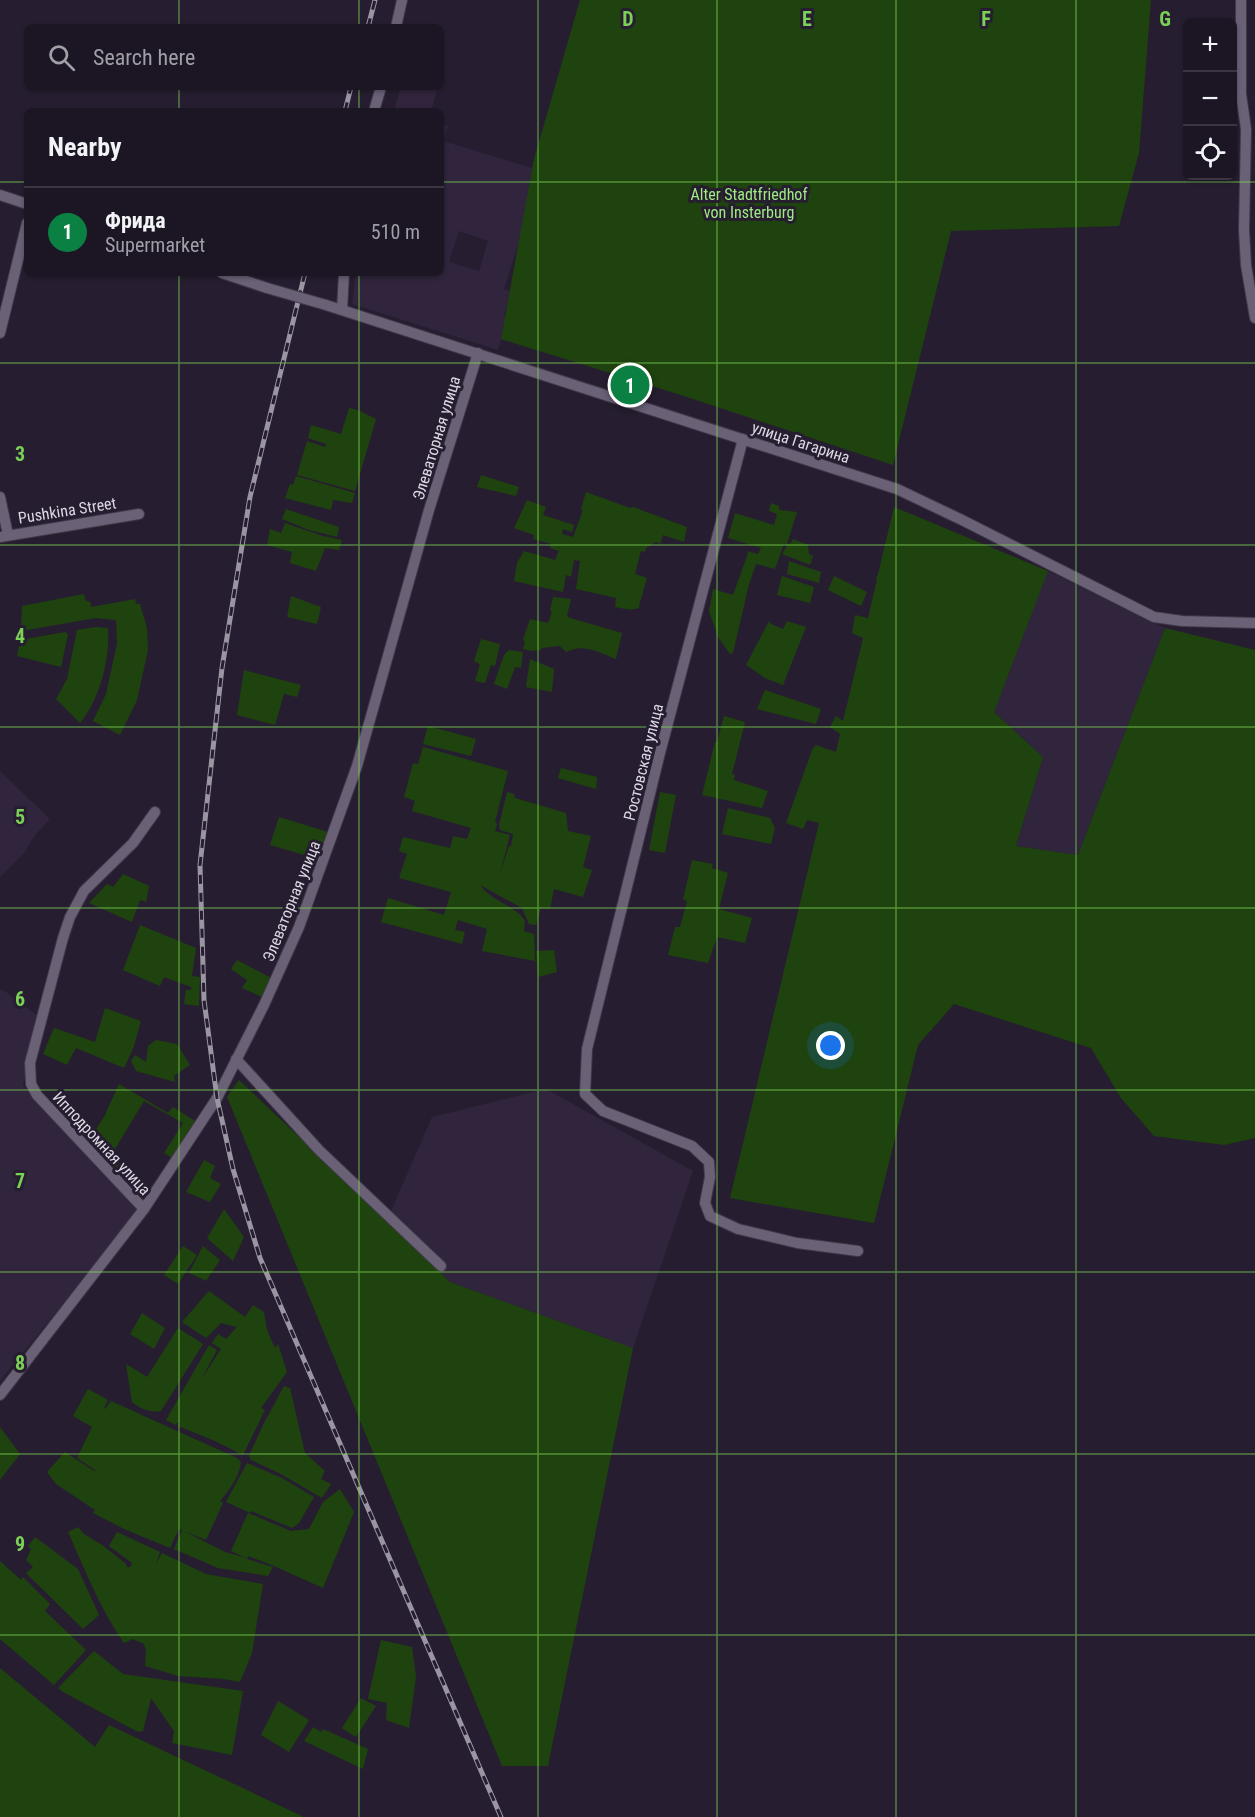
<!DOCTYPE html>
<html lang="en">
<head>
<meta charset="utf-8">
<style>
	:root { --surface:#1c1624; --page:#292331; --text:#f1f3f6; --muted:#a09fa6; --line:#3a3541; --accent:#0b8043 }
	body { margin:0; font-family:"Roboto Condensed",sans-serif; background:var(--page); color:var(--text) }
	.controls { position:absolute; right:18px; top:18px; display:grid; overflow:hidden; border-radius:9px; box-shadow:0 2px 4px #0004 }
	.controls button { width:54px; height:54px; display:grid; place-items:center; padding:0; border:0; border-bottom:2px solid var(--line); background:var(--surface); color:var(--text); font:30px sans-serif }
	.you { position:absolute; left:831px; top:1046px; width:21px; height:21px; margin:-15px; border:4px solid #fff; border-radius:50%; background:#1a73e8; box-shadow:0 0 0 9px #1a73e833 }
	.badge { display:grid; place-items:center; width:39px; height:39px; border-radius:50%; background:var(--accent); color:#fff; font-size:20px; font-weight:700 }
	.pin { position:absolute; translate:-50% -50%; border:3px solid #fff; box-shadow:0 2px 6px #0006 }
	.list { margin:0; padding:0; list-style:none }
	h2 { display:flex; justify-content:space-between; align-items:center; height:78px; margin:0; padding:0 24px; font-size:26px }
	h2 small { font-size:20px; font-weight:400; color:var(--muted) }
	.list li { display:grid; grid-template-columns:39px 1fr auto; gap:18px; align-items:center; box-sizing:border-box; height:90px; padding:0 24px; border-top:2px solid var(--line) }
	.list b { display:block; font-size:22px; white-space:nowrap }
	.list p { margin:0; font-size:20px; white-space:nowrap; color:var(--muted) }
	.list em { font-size:20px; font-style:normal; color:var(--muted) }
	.icon { flex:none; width:33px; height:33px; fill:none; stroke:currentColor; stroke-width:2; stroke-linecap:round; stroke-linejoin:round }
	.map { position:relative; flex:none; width:1255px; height:1817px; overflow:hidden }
	.search { position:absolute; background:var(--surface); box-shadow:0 2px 4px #0004; left:24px; top:24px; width:420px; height:66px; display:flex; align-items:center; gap:15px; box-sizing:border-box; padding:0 21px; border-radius:9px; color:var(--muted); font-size:22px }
	.panel { position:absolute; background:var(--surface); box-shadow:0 2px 4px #0004; left:24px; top:108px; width:420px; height:168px; border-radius:9px }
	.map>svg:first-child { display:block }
</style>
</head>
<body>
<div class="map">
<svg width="1255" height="1817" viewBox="0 0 1255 1817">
	<rect width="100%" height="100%" fill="#261e30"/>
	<path fill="#30253c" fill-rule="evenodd" d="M401,87H438L431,111H394Z
		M441,124L448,126L443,141L542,171L504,289L512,292L504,315L508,316L498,350L352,304L356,273H441ZM459,231L488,241L479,271L449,262Z
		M1048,571L1165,628L1078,855L1016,846L1043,757L994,712L1007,627Z
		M0,771L50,819L35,835L24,853L0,877Z
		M2,989L38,1016L23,1085L137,1210L125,1225L119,1236L0,1381V991Z
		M546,1089L693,1171L633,1348L450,1282L387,1220L432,1117Z"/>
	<path fill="#1f430e" d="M580,0H1151L1139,153L1119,226L951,231L893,465L684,396L501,339L534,159Z
		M349,408L358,410L376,419L355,491L297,475L307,441L325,447L326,444L308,438L311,425L341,434Z
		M481,475L519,487L516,496L477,487Z
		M296,476L355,493L352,503L333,500L331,510L285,498L290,484L293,485Z
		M586,492L630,508L633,507L687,527L684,542L663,535L660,544L656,542L646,548L645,552L641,551L635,574L647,578L639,606L640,607C632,612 623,608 615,607L616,598L576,589L580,561L574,560L571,577L566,575L563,592L514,581L517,563L524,551L555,560L559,551L550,548L551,544L533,539L534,535L514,528L527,500L546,507L543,515L574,525L572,532L563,529L562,534L573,537L583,510L581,509Z
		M771,503L779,506V510L797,512L787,544L791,543L793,539L808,545L809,554L813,556L810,565L782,554L787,546L784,544L775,569L756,564L749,584L733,653L730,654L718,637L709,611L713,589L733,595L748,553L747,551L758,554L761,548L728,538L735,513L774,525L777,514L769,511Z
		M894,507L1048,571L994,712L1043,757L1016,846L1078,855L1165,628L1255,650V1138L1224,1145L1154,1136L1121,1098L1091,1048L954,1004L918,1045L874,1223L730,1198L819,823L807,820L803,829L786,823L812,750L816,745L836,752L840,734L830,727L836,716L843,721L863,638L852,633L855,615L868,618L877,579L876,578L878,574Z
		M286,509L339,527L337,537L309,530L282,519Z
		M285,523L323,536L342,540L339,550L325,548L316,571L290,563L292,552L267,545L270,529L281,533Z
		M789,561L821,572L819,583L787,574Z
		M782,576L814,587L810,603L777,595Z
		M834,576L867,592L861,606L828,590Z
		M84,594L85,600L90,602L91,607L135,599L136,604H140L147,628L148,650L137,700L120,735L93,721L106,694L117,644L116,620L96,618L21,631L22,606Z
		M291,596L321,607L317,624L287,617Z
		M553,597L571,599L567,616L570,618L622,633L616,659C598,652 583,643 566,652L560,646L542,648L541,650L531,651L523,649L525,642L523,640L530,619L548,623L552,612L550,610Z
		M769,621L771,624L783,629L787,621L806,627L783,685L765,678L746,665Z
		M96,627L108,628C110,660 100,698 80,723L56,699L67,679L77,630Z
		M65,632L68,634L61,667L17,656L20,640Z
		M481,639L500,644L495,666L491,665L485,683L475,681L480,664L474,661Z
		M509,650L523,652L521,668L515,667L507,689L494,684L504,655Z
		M530,659L554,669L552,692L526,687Z
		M244,670L301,685L297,697L284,694L275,725L237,715Z
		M765,690L821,709L816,724L757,709Z
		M724,716L745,722L732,774L735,775L734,780L768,791L762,808L702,795L715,742H717Z
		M428,726L476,739L471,756L423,744Z
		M423,747L508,771L495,822L497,824L495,831L510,835L500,874L509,846H511L513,834L500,830L499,825L507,792L514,794L515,798L566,813L568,831L591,836L583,867L592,870L583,897L554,889L550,909L541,908L536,925L529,924L522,908L480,885C491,901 515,905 525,921L524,931L534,934L535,961L482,951L487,929L458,920L455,930L465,932L462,944L381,922L388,898L444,915L451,892L399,878L407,854L399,851L403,837L450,848L453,836L467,839L471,828L412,811L415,801L404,797L413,763L418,764Z
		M561,768L597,777L596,789L558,778Z
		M660,792L676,795L665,853L649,850Z
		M728,808L770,818L775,828L771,844L722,834Z
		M279,817L328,832L318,859L270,845Z
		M692,860L713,864L712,868L728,873L719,909L752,918L745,943L717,937L708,963L668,955L675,927H680L687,901L683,899Z
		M123,874L149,886L146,902L140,900L132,922L89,903L107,884L113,887Z
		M140,925L196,948L192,976L200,977L199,1006L184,1004L186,990H191V987L164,977L160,986L123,970Z
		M554,950L557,972L538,977L536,951Z
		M237,960L271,978L262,997L242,988L247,980L231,969Z
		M105,1008L141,1021L133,1049L124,1068L76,1048L67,1065L43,1054L54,1028L95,1042Z
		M156,1040L177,1044L190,1065L174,1076L175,1082L136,1071L131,1061L135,1055L146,1062L148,1046Z
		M239,1080L387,1220L450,1282L633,1348L548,1766H502L227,1097Z
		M119,1084L168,1113L173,1107L195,1121L172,1158L164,1153L183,1123L144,1101L112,1154L142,1184L138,1189L125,1178L124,1175L113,1169L87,1142L104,1117Z
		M204,1160L215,1166L210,1178L221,1184L210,1202L186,1192Z
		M224,1209L244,1237L233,1261L207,1238Z
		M183,1246L197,1255L178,1284L164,1275Z
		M203,1246L220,1260L206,1281L189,1273Z
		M209,1291L245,1317L253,1305L264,1312L267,1330L275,1348L278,1344L287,1372L261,1408L265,1410L243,1455L215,1441L178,1426L179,1423H177L176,1425L166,1420L209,1345L217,1350L201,1380L221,1349L212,1343L218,1334L226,1339L237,1327L221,1323L206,1338L182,1322Z
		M142,1313L165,1328L154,1349L130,1334Z
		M178,1328L203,1344L161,1411C150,1413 141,1409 132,1402L126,1364L147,1377Z
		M284,1386L290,1388L305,1453L325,1471L321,1479L331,1484L322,1498L279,1473L251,1460L249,1456L264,1423Z
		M88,1389L108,1400L104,1408L105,1409L111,1401L237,1458L241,1462C240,1475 229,1491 220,1501L223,1503L206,1540L184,1531L225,1552L246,1558L231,1551L248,1513L291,1531L309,1529L323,1502L340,1489L354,1512L323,1588L274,1566L248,1556L247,1559L273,1567L268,1576L218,1568L174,1549L182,1530L179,1529L170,1548L124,1529L93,1513L95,1510L56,1484L47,1472L65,1452L94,1471L95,1470L77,1458L92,1427L73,1416Z
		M0,1427L20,1454L0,1480Z
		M247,1463L282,1478L314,1497L299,1523L292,1528L251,1511L250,1513L226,1502Z
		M78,1527L84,1534L102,1545L125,1563L127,1567H130L132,1563L109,1546L117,1532L160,1552L156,1564L162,1553L206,1574L263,1584L252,1653L240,1682L224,1679L178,1676L145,1666L146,1651L144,1644L133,1639L124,1643C100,1609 85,1570 68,1532Z
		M35,1537L78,1569L99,1615L83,1629L26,1573L33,1567L26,1560L31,1549L28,1546Z
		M0,1561L21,1580L23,1577L50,1604L45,1611L86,1650L54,1685L0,1639Z
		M381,1640L412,1647L416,1677L409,1728L386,1720L387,1703L368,1699Z
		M94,1651L123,1674L243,1691L232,1755L172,1743L174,1731L151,1698L143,1731L138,1732L63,1692L58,1688Z
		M0,1668L95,1747L109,1725L304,1817H0Z
		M361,1698L376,1706L356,1737L342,1728Z
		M278,1701L309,1720L289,1752L261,1735Z
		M313,1727L321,1732L323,1729L368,1749L363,1769L304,1741Z"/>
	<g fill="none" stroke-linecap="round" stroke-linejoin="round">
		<g stroke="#403948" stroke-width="12">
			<path id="minor" d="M1241,0V94L1246,129L1244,230L1246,265L1255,318
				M396,27L402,0
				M374,111L381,87
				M0,195L27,204
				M222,273L267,288
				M326,305L897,489L962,520L1154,617L1182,621L1255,623
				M342,310L344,273
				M0,333L27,223
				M743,439L660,753L587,1049L585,1094L603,1111L692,1146L709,1162L710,1177L705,1203L710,1216L738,1229L797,1243L858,1251
				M0,497L8,535
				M0,537L139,514
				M236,1059L319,1150L441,1266
				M144,1209L37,1095L31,1084L30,1063L63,938L70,917L84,891L133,843L155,812
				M0,1395L144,1209L217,1098L264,1005L299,927L357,766L429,510L478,353"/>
		</g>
		<use href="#minor" stroke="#6a6177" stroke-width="10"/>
		<g stroke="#9b95a3" stroke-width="5">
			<path id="rail" d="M368,27L375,0
				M345,111L351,87
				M305,273L250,497L222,668L200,865L204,1000L217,1098L233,1169L260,1258L501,1817"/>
		</g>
		<use href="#rail" stroke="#261e30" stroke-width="3" stroke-dasharray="9" stroke-linecap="butt"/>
		<g stroke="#403948" stroke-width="12" stroke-linecap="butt">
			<path id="minor-bridge" d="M267,288L326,305"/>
		</g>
		<use href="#minor-bridge" stroke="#6a6177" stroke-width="10"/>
	</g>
	<path fill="none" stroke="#7bd156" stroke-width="1.5" stroke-opacity="0.55" d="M179,0V27M359,0V27M538,0V1817M717,0V1817M896,0V1817M1076,0V1817M179,87V111M359,87V111M0,182H27M441,182H1255M179,273V1817M359,273V1817M0,363H1255M0,545H1255M0,727H1255M0,908H1255M0,1090H1255M0,1272H1255M0,1454H1255M0,1635H1255"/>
	<g text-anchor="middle" stroke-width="6" stroke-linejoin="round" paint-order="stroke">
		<g font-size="16" fill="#9feb82" stroke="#261e30">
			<text x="749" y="200">Alter Stadtfriedhof<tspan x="749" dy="18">von Insterburg</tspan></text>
		</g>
		<g font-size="16" fill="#ddd8e4" stroke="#261e30">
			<text transform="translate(436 438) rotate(-73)" y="6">Элеваторная улица</text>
			<text transform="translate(801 442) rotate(18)" y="6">улица Гагарина</text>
			<text transform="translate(67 510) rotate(-9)" y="6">Pushkina Street</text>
			<text transform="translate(643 762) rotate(-76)" y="6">Ростовская улица</text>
			<text transform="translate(291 901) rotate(-68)" y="6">Элеваторная улица</text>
			<text transform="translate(102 1143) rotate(47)" y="6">Ипподромная улица</text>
		</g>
	</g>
	<g font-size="20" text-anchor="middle" font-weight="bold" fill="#7bd156" stroke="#261e30" stroke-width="6" stroke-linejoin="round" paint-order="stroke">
		<text x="628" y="26">D</text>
		<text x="807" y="26">E</text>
		<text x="986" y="26">F</text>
		<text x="1165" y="26">G</text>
		<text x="20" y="461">3</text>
		<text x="20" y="643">4</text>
		<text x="20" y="824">5</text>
		<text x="20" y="1006">6</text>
		<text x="20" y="1188">7</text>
		<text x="20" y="1370">8</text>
		<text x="20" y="1551">9</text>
	</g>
</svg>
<div class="controls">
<button>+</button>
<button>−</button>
<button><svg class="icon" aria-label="locate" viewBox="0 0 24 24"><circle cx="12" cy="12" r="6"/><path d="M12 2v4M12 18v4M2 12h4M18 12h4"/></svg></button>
</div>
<div class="you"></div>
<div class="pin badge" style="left:630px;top:385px">1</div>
<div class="search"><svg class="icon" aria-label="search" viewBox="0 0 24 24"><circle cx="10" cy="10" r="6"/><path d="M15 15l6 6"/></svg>Search here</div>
<section class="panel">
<h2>Nearby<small></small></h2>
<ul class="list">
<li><span class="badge">1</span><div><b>Фрида</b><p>Supermarket</p></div><em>510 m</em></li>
</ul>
</section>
</div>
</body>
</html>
